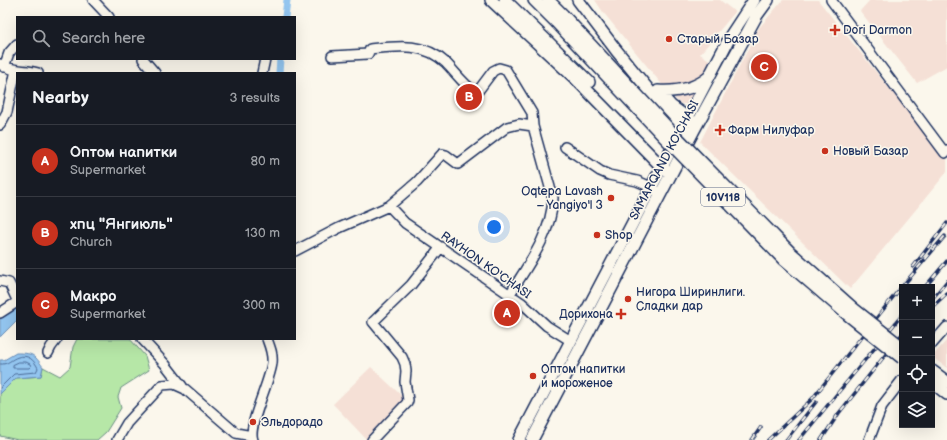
<!DOCTYPE html>
<html lang="en">
<head>
<meta charset="utf-8">
<style>
	:root { --surface:#171b24; --page:#20242c; --text:#f1f3f6; --muted:#9ea1a6; --line:#363941; --accent:#c8321e }
	body { margin:0; font-family:"Balsamiq Sans",sans-serif; background:var(--page); color:var(--text) }
	.controls { position:absolute; right:12px; bottom:12px; display:grid; overflow:hidden; border-radius:0px; box-shadow:0 4px 16px #0002 }
	.controls button { width:36px; height:36px; display:grid; place-items:center; padding:0; border:0; border-bottom:1px solid var(--line); background:var(--surface); color:var(--text); font:20px sans-serif }
	.you { position:absolute; left:494px; top:227px; width:14px; height:14px; margin:-10px; border:3px solid #fff; border-radius:50%; background:#1a73e8; box-shadow:0 0 0 6px #1a73e833 }
	.badge { display:grid; place-items:center; width:26px; height:26px; border-radius:50%; background:var(--accent); color:#fff; font-size:13px; font-weight:700 }
	.pin { position:absolute; translate:-50% -50%; border:2px solid #fff; box-shadow:0 1px 4px #0006 }
	.list { margin:0; padding:0; list-style:none }
	h2 { display:flex; justify-content:space-between; align-items:center; height:52px; margin:0; padding:0 16px; font-size:17px }
	h2 small { font-size:13px; font-weight:400; color:var(--muted) }
	.list li { display:grid; grid-template-columns:26px 1fr auto; gap:12px; align-items:center; box-sizing:border-box; height:72px; padding:0 16px; border-top:1px solid var(--line) }
	.list b { display:block; font-size:15px; white-space:nowrap }
	.list p { margin:0; font-size:13px; white-space:nowrap; color:var(--muted) }
	.list em { font-size:13px; font-style:normal; color:var(--muted) }
	.icon { flex:none; width:22px; height:22px; fill:none; stroke:currentColor; stroke-width:2; stroke-linecap:round; stroke-linejoin:round }
	.map { position:relative; flex:none; width:947px; height:440px; overflow:hidden }
	.search { position:absolute; background:var(--surface); box-shadow:0 4px 16px #0002; left:16px; top:16px; width:280px; height:44px; display:flex; align-items:center; gap:10px; box-sizing:border-box; padding:0 14px; border-radius:0px; color:var(--muted); font-size:15px }
	.panel { position:absolute; background:var(--surface); box-shadow:0 4px 16px #0002; left:16px; top:72px; width:280px; height:268px; border-radius:0px }
	.map>svg:first-child { display:block }
</style>
</head>
<body>
<div class="map">
<svg width="947" height="440" viewBox="0 0 947 440">
	<rect width="100%" height="100%" fill="#fbf7ec"/>
	<filter id="ink" filterUnits="userSpaceOnUse"><feTurbulence type="fractalNoise" baseFrequency=".025" numOctaves="2"/><feDisplacementMap in="SourceGraphic" scale="8" xChannelSelector="R" yChannelSelector="G"/><feConvolveMatrix kernelMatrix="1 2 1 2 8 2 1 2 1" color-interpolation-filters="sRGB"/></filter>
	<g filter="url(#ink)">
		<path fill="#f5e0d6" d="M595,0H720L735,12L700,54L711,61L688,104H681L668,92L603,12Z
			M783,0H818L947,160V172L850,289L700,142L759,28Z
			M870,0H947V66L917,83L860,11Z
			M947,340V368L932,357Z
			M371,367L405,399L367,440L333,404Z"/>
		<path fill="#b6e7a7" stroke="#688b82" d="M77,339H130L145,356L149,370L121,388L118,397L121,408L106,432L97,440H18L0,436V394L16,378L41,376L43,367L60,376L70,367L73,347Z"/>
		<path fill="#93c5ef" stroke="#6389b5" d="M17,307V320L0,337V315Z
			M16,353C32,353 34,354 43,367L41,376L16,378L0,394V360H4Z"/>
		<g fill="none" stroke-linecap="round" stroke-linejoin="round">
			<path stroke="#4b6b98" stroke-width="1" d="M19,362H26L30,364L31,366L29,368H13V365Z
				M0,364C8,365 11,359 18,357C28,354 34,360 38,368L36,372L14,374L0,388"/>
			<path stroke="#93c5ef" stroke-width="7" d="M285,17L287,0
				M279,73L280,59"/>
			<g stroke="#1b2f5e" stroke-width="12">
				<path id="minor" d="M93,0L109,17
					M831,0L945,153L947,150
					M332,56L368,54L370,49C398,46 424,42 446,63C455,72 464,85 475,92L478,91L493,71L499,68L506,70L532,113L533,126L553,198C552,233 528,265 510,294
					M143,59L155,73
					M0,64C11,72 26,69 38,73
					M4,67L9,53L17,44
					M262,73L265,59
					M0,125L7,112L16,70
					M565,147L600,171L609,175L637,181L651,187L661,194
					M389,206L405,223L522,303L547,326L571,341
					M295,251L339,228L389,206L417,182L442,154L446,155L458,164L507,127L519,124L533,126
					M0,281L9,283L17,300
					M0,313L17,302
					M142,339L165,364L182,386
					M932,344L947,327
					M48,353L51,347L57,339
					M117,440L127,423L162,385L174,384L185,389L236,433L252,436
					M253,440C247,426 270,382 272,363C273,354 270,347 267,339
					M372,440L407,403L408,400L405,382L406,371L405,364L402,357L373,322L411,285L441,247
					M869,440L882,406L902,380"/>
			</g>
			<g stroke="#1b2f5e" stroke-width="14">
				<path id="major" d="M491,0L576,79L662,167L668,171
					M505,0L589,82
					M534,0L556,22
					M548,0L563,15
					M578,0L616,50L674,121L687,132
					M658,91C675,92 695,89 709,77
					M663,97L671,106L693,122
					M932,371L947,382
					M932,382L947,394
					M519,440L731,35L754,0
					M532,440L694,130L757,15L768,0"/>
			</g>
			<use href="#minor" stroke="#fbf7ec" stroke-width="9"/>
			<use href="#major" stroke="#fbf7ec" stroke-width="11"/>
			<g stroke="#1b2f5e" stroke-width="3.5">
				<path id="rail" d="M913,267L947,223
					M925,287L947,261
					M932,299L947,281
					M932,307L947,293
					M752,440L761,427
					M768,440L812,399L894,296L945,236
					M786,440L816,402
					M799,440L902,315
					M821,440L839,413L902,334"/>
			</g>
			<use href="#rail" stroke="#fbf7ec" stroke-width="2" stroke-dasharray="6" stroke-linecap="butt"/>
			<g stroke="#1b2f5e" stroke-width="14" stroke-linecap="butt">
				<path id="major-bridge" d="M563,15L670,130L790,252L854,309L902,347
					M556,22L665,138L784,260L848,315L902,358"/>
			</g>
			<use href="#major-bridge" stroke="#fbf7ec" stroke-width="11"/>
		</g>
	</g>
	<g fill="#c8321e" stroke="#fbf7ec" stroke-width="1.5">
		<path d="M833 24h4v4h4v4h-4v4h-4v-4h-4v-4h4z"/>
		<circle cx="669" cy="39" r="4"/>
		<path d="M718 124h4v4h4v4h-4v4h-4v-4h-4v-4h4z"/>
		<circle cx="825" cy="151" r="4"/>
		<circle cx="611" cy="198" r="4"/>
		<circle cx="597" cy="235" r="4"/>
		<circle cx="628" cy="299" r="4"/>
		<path d="M619 308h4v4h4v4h-4v4h-4v-4h-4v-4h4z"/>
		<circle cx="533" cy="376" r="4"/>
		<circle cx="253" cy="422" r="4"/>
	</g>
	<g text-anchor="middle" stroke-width="3" stroke-linejoin="round" paint-order="stroke">
		<rect fill="#fbf7ec" stroke="#5e6b89" stroke-width="1" x="701" y="188" width="44" height="18" rx="3"/>
		<g font-size="11" font-weight="bold" fill="#1b2f5e">
			<text x="723" y="201">10V118</text>
		</g>
		<g font-size="12" fill="#1b2f5e" stroke="#fbf7ec" text-anchor="start">
			<text x="843" y="34">Dori Darmon</text>
			<text x="677" y="43">Cтарый Базар</text>
			<text x="728" y="134">Фарм Нилуфар</text>
			<text x="833" y="155">Новый Базар</text>
			<text x="603" y="195" text-anchor="end">Oqtepa Lavash<tspan x="603" dy="14">– Yangiyo'l 3</tspan></text>
			<text x="605" y="239">Shop</text>
			<text x="636" y="296">Нигора Ширинлиги.<tspan x="636" dy="14">Сладки дар</tspan></text>
			<text x="613" y="318" text-anchor="end">Дорихона</text>
			<text x="541" y="373">Оптом напитки<tspan x="541" dy="14">и мороженое</tspan></text>
			<text x="261" y="426">Эльдорадо</text>
		</g>
		<g font-size="12" fill="#1b2f5e" stroke="#fbf7ec">
			<text transform="translate(664 160) rotate(-62)" y="4">SAMARQAND KO'CHASI</text>
			<text transform="translate(486 265) rotate(35)" y="4">RAYHON KO'CHASI</text>
		</g>
	</g>
</svg>
<div class="controls">
<button>+</button>
<button>−</button>
<button><svg class="icon" aria-label="locate" viewBox="0 0 24 24"><circle cx="12" cy="12" r="6"/><path d="M12 2v4M12 18v4M2 12h4M18 12h4"/></svg></button>
<button><svg class="icon" aria-label="layers" viewBox="0 0 24 24"><path d="M12 4l9 5-9 5-9-5zM3 14l9 5 9-5"/></svg></button>
</div>
<div class="you"></div>
<div class="pin badge" style="left:507px;top:313px">A</div>
<div class="pin badge" style="left:469px;top:97px">B</div>
<div class="pin badge" style="left:764px;top:67px">C</div>
<div class="search"><svg class="icon" aria-label="search" viewBox="0 0 24 24"><circle cx="10" cy="10" r="6"/><path d="M15 15l6 6"/></svg>Search here</div>
<section class="panel">
<h2>Nearby<small>3 results</small></h2>
<ul class="list">
<li><span class="badge">A</span><div><b>Оптом напитки</b><p>Supermarket</p></div><em>80 m</em></li>
<li><span class="badge">B</span><div><b>хпц &quot;Янгиюль&quot;</b><p>Church</p></div><em>130 m</em></li>
<li><span class="badge">C</span><div><b>Макро</b><p>Supermarket</p></div><em>300 m</em></li>
</ul>
</section>
</div>
</body>
</html>
